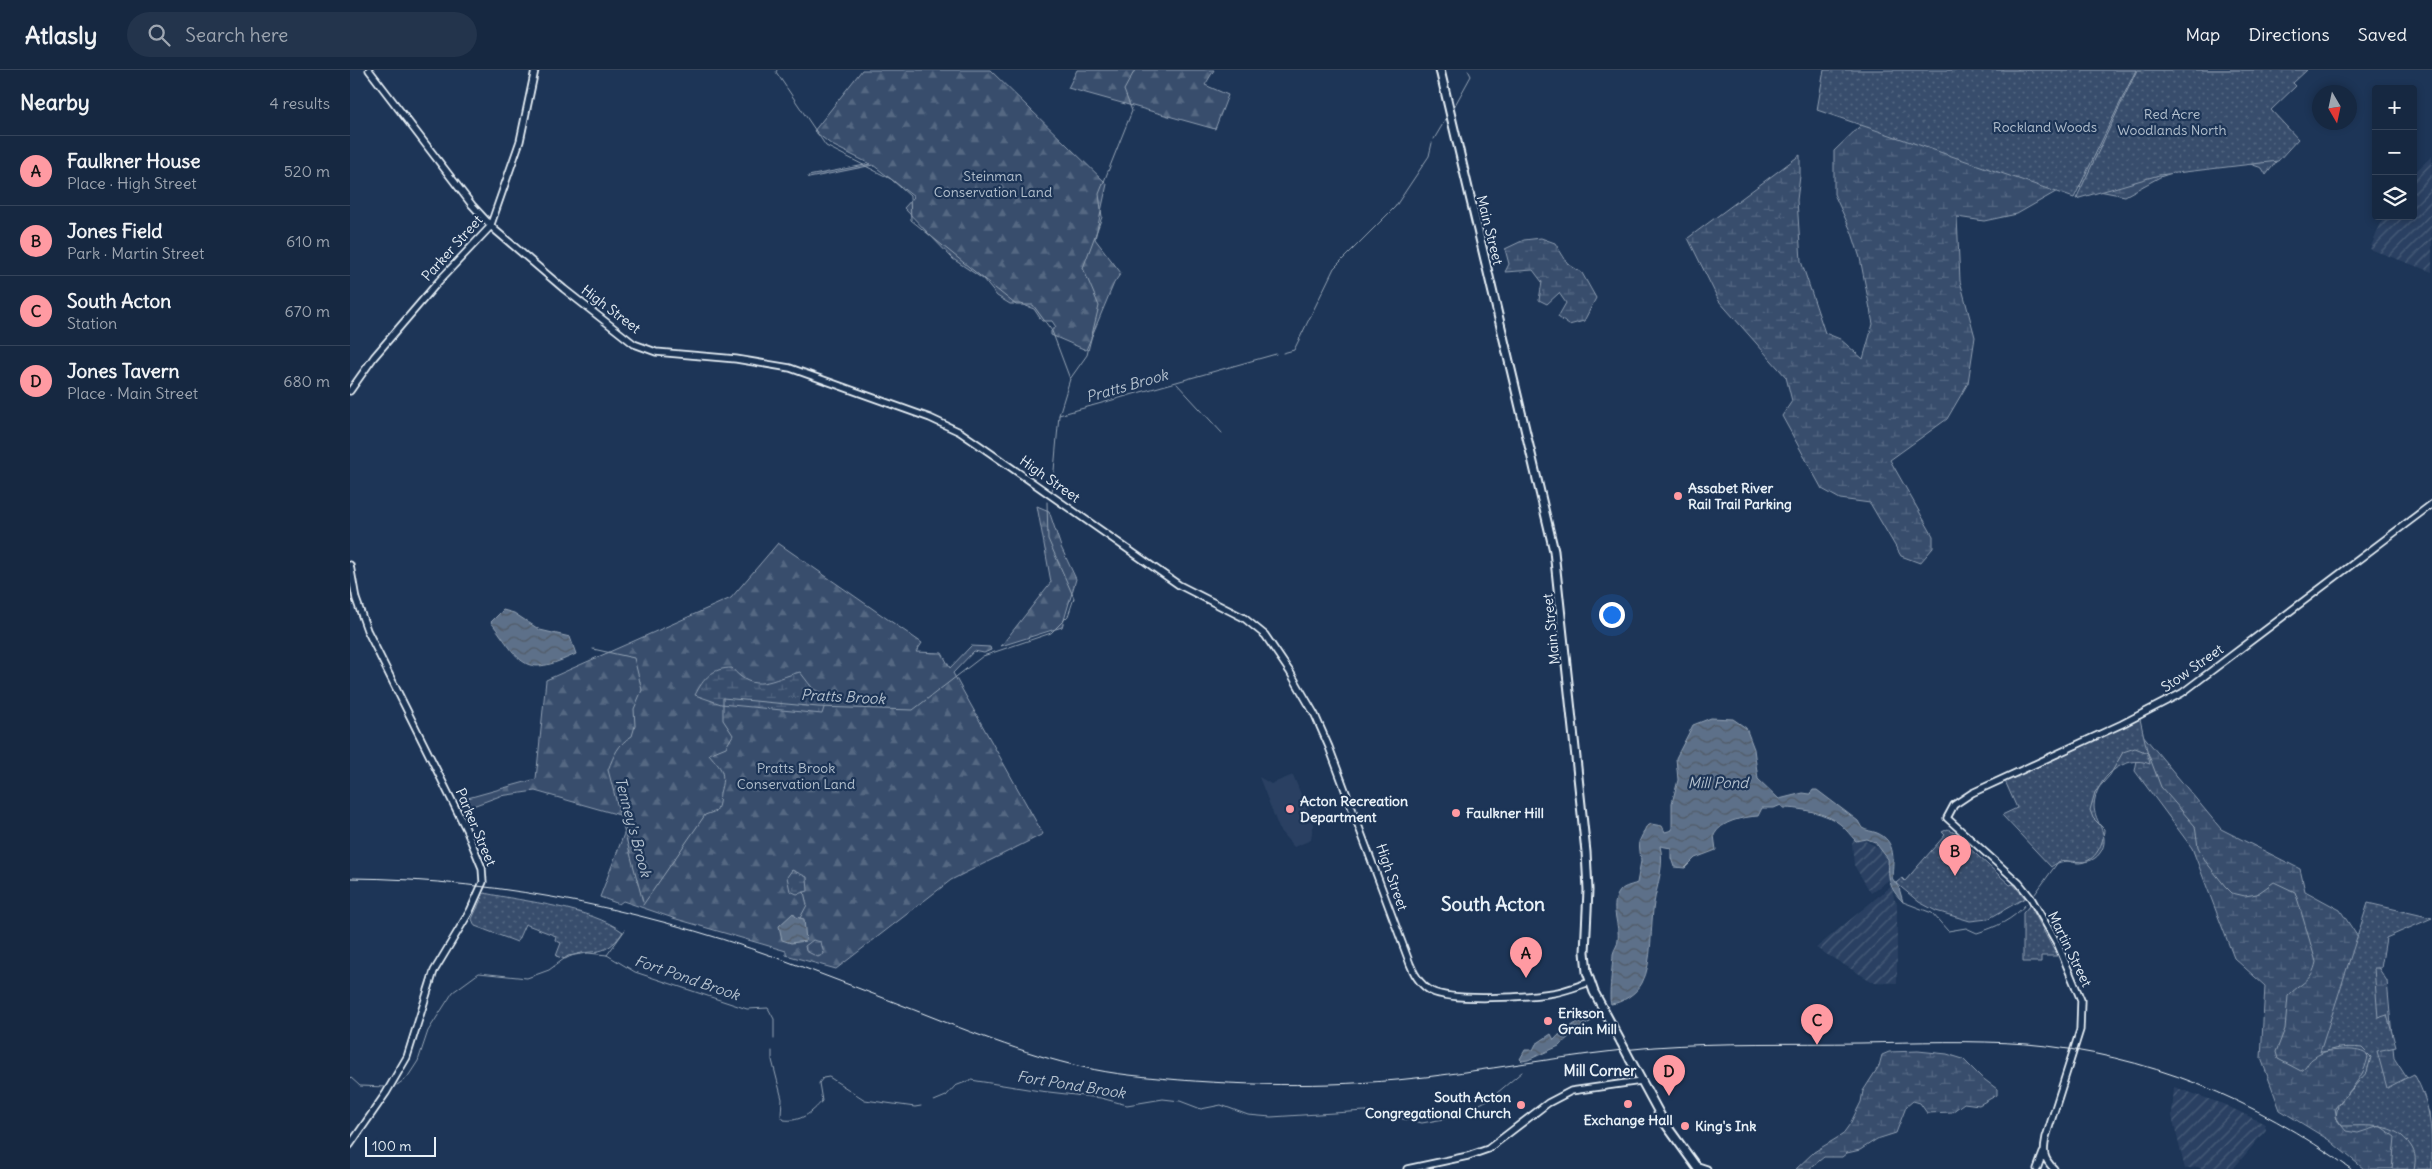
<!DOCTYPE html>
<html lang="en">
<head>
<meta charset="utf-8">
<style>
	:root { --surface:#162841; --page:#23344c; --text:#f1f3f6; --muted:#9ea6b1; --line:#35445a; --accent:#ff9aa2 }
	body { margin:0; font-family:Delius,sans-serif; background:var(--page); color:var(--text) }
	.controls { position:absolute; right:15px; top:15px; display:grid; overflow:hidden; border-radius:5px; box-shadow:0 2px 8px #0003 }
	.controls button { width:45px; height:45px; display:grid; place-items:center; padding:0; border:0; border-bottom:1px solid var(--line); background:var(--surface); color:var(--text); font:25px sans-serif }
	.compass { position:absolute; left:1962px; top:15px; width:45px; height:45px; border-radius:50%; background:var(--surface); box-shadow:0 2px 8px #0003; rotate:171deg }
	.scale { position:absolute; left:15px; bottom:12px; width:71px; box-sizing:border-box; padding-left:5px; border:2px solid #e8f1f8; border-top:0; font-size:14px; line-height:18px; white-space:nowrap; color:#e8f1f8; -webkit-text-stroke:4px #1d3557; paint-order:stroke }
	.you { position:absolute; left:1261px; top:544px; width:18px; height:18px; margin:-12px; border:4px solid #fff; border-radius:50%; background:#1a73e8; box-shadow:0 0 0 8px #1a73e833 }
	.badge { display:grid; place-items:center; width:32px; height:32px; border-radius:50%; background:var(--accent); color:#111; font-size:16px; font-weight:700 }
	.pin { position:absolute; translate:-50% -41px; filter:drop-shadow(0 1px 2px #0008) }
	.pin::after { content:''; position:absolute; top:26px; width:18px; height:15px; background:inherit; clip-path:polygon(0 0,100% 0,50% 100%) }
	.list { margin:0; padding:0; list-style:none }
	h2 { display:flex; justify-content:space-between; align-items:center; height:65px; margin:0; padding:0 20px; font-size:21px }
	h2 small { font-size:16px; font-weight:400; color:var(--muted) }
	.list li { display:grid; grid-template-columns:32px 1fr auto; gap:15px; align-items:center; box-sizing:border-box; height:70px; padding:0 20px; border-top:1px solid var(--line) }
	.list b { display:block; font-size:19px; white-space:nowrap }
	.list p { margin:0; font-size:16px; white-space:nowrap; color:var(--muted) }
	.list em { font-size:16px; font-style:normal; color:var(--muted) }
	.icon { flex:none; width:28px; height:28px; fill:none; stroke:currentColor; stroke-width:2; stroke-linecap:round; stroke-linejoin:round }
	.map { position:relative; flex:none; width:2082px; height:1099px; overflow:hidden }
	header { display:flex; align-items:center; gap:30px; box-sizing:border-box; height:70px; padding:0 25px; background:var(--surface); border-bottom:1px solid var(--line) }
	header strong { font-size:24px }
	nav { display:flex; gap:28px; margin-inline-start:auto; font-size:18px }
	.search { width:350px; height:45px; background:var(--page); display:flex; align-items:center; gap:12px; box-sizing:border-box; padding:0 18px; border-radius:28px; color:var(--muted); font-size:19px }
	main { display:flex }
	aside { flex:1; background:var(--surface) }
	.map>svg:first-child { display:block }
</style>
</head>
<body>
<header>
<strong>Atlasly</strong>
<div class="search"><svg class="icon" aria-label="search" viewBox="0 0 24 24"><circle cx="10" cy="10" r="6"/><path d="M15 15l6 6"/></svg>Search here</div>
<nav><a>Map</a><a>Directions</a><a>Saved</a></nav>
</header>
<main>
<aside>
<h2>Nearby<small>4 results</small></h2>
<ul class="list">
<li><span class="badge">A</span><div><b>Faulkner House</b><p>Place · High Street</p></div><em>520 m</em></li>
<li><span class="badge">B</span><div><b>Jones Field</b><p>Park · Martin Street</p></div><em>610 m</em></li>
<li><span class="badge">C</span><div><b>South Acton</b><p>Station</p></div><em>670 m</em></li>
<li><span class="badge">D</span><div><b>Jones Tavern</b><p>Place · Main Street</p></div><em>680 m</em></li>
</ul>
</aside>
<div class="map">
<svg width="2082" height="1099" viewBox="0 0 2082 1099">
	<defs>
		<pattern id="industrial-furrows" width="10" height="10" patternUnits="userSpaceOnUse" patternTransform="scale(1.25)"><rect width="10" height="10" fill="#2a4162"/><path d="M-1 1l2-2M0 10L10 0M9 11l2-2" fill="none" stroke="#495d79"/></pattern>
		<pattern id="forest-firs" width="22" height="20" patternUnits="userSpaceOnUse" patternTransform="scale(1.25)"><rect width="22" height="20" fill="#374d6c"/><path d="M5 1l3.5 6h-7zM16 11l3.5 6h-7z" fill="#546782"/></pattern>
		<pattern id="wetland-marsh" width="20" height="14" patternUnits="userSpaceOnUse" patternTransform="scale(1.25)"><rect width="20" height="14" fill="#374d6c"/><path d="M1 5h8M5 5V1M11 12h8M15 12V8" fill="none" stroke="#546782"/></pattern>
		<pattern id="park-dots" width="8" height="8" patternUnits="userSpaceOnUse" patternTransform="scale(1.25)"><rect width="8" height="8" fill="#374d6c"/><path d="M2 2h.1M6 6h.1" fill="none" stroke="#546782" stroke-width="1.8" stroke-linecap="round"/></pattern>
		<pattern id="water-waves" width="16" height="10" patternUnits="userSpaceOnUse" patternTransform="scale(1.25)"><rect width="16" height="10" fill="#5d7089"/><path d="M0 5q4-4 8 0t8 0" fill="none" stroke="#505a66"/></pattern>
	</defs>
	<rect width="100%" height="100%" fill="#1d3557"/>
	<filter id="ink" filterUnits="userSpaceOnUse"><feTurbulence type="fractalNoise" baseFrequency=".02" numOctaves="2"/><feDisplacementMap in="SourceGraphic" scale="10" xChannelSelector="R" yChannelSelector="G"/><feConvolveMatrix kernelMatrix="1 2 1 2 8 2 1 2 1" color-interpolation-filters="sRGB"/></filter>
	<g filter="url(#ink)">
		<path fill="#2a4162" d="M943,705L963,754L961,770L944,777L930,761L909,707L921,714Z"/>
		<path fill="url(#industrial-furrows)" d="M2082,86V202L2020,179L2034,146H2063V104Z
			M1506,766L1533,780L1538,793L1540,809L1521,823L1504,795L1502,773Z
			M1542,815L1544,829L1547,833V913L1523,912L1466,878Z
			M1824,1017L1873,1034L1915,1054L1916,1060L1883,1099H1851L1848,1097L1835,1099L1822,1046Z"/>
		<path fill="url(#forest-firs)" stroke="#909fb2" d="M512,0H640L757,114L745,169L771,203L764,213L736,280L701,265V261L706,257L702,251H692L684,239L671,234H660L647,226L633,209L603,189L554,138L564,127L523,95L459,108L458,106L520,94L482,75L464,61Z
			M727,0H864L855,15L878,25L865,59L718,18Z
			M687,436L699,441L711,477L726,509L712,557L651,576L701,512Z
			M428,473L572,573L566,582L592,583L600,598L621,576L640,577L641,580L634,583L624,581L603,603L693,764L601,810L486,899L436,885V881L323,848L273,831L269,834L250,827L280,748L185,721L150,726L112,740L107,731L186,709L196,610L381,528Z"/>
		<path fill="url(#wetland-marsh)" stroke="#909fb2" d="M1597,0H1932L1911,23L1939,75L1916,105L1912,98L1873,85L1810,107L1775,126L1718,115L1667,144L1634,151L1607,147L1610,211L1625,267L1618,313L1597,349L1540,390L1583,466V478L1570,493L1551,486L1520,433L1490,429L1472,419L1432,346L1442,331L1436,307L1369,231L1338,168L1450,85V106L1447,130L1451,191L1475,263L1490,269L1513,289L1523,254L1510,188L1502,163L1484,124V81L1512,54Z
			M1191,168L1205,173L1218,194L1232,203L1246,228L1234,251L1219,255L1208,247L1216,233L1209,223L1197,234L1189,230L1192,212L1183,200L1155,202L1159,194L1155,179L1174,170Z
			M382,598C404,625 422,609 450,602L463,619L478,625L472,644L371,634L345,625C354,608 362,598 382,598Z
			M1792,664L1871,759L1950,799L1955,821L1990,840L2037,911L2044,988L2079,1042L2082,1099H2014L1979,1070L1930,1040L1911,988L1915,916L1884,888L1842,778L1785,701Z
			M442,800L457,807L458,821L447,824L440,821L437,807Z
			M463,870L471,872L474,884L468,887L456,881L455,876Z
			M1568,981L1597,984L1613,989L1631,1007L1647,1019V1025L1629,1035L1614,1033L1602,1042L1577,1043L1570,1033L1563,1031L1556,1037L1546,1063L1527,1069L1510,1080L1497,1083L1492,1087H1474L1459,1099H1446L1464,1082L1492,1065L1500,1054L1511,1032L1513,1021L1529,996L1532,985L1539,982Z"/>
		<path fill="url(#park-dots)" stroke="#909fb2" d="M1474,0H1786L1724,128L1467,40Z
			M1787,0H1957L1943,13L1946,16L1921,40L1948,69L1928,91L1809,105L1726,129Z
			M1790,649L1800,694C1774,683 1745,709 1744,736C1744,752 1762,766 1750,783C1737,801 1718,783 1701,797L1652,745L1667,738L1655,711Z
			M1598,759L1606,764L1605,765L1660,815L1663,814L1675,828L1638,849L1620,851L1586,841L1569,832L1546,813L1552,808L1555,811L1595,765L1592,762Z
			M134,823C176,832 239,837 273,862C253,892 240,875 215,889L206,886L211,873L205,870L206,866L175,854L167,872L125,856L122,849Z
			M2018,833L2082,848L2036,868L2031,898H2024L2028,948L2037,945L2046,977L2027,981L2037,1018L2064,1004C2082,1036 2082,1062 2082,1099H2042L2045,1067L2030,1056L2008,1063L1996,1061L1987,1050L1985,1038C1998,1022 2015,1007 2018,986C2010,976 1982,981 1970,982Z
			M1680,835L1707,886H1691V892H1673V843Z"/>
		<path fill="url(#water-waves)" stroke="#95a4b5" d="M153,540L164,543L190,560L220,567L226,584C172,609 172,593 141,552Z
			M1361,648L1383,649L1396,658L1404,679L1408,709L1429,729L1453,723L1460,724L1463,720H1467L1508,751L1512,758C1517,761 1522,761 1527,763C1547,771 1543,792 1542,808L1549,818L1553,832C1538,817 1539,810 1538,789L1525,772L1517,769L1506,771C1501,766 1496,759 1490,754C1477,743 1450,738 1433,738L1431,735L1424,738H1412L1408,746C1393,747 1371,751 1364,765L1366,780L1345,788L1335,798L1324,797L1321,788V778L1310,776C1315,794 1307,815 1304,833C1300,855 1303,893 1292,913C1287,923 1272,933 1261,934C1258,928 1263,894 1263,884C1264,879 1268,875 1268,870C1270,855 1260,839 1268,824C1272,816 1280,816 1287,813L1291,791L1289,772L1296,757L1301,754L1312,756L1315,762L1322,760V733L1328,710L1326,688L1343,655Z
			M443,843L446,847L454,849L456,871L441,873L432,870L429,856Z
			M1240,941L1243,950L1224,962L1209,976L1178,990L1172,991L1170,989L1175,980H1183L1186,974L1201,964L1204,970C1214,958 1229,954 1240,941Z"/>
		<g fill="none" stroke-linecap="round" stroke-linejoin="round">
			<path stroke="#95a4b5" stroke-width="1" d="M427,0L426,2L476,76L541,109L560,126L561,150L666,235H683L702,261L720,309L709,345
				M1104,37L1121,6L1118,0
				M1084,69L1097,47
				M933,283L944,280L984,198L1045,137L1079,86L1082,73
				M720,309L737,285L749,236L733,198L752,147L749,124L782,41L774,20L785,0
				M827,314L872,363
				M702,423L709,345L926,284
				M243,579L284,588L292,620L284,639L285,656L282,666C268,674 264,685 258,700L293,832
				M1685,824L1708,792C1715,788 1721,793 1729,793C1746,792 1754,773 1754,759L1743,748L1740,740L1745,722L1760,705L1773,682L1785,678L1798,683L1811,717L1845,756L1848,777L1856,792L1875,816L1882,823L1895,826L1907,824L1924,812L1945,822L1948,831L1966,892C1962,912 1950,913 1938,926L1935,959L1926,982L1928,989L1951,1001C1957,998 1957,993 1962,989C1976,978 1995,976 2012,978L2021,987L2017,1002L1988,1035L1986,1047L1992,1056C2019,1056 2045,1052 2061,1076C2066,1084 2066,1090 2064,1099
				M1553,832L1582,843L1598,861L1616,858L1627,863C1646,857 1663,850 1676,834
				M293,835L355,745L366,741C370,734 369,730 370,723C376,701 372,700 359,684L376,677L383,665L373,650V628L468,637L563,640L633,586L701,563L718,546L724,528L698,469L697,432
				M450,848L457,835L454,822
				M257,885L275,860
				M422,981V990L432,1029L431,1046L434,1050C450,1052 462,1043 472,1031L469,1013L473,1008L479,1007L515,1030L565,1037L571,1036
				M0,1007L10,1016L36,1017
				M47,1015L57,1008L68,991L78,961L103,922L129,903L177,908L199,900L218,886L238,883L257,885L285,902L397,939L418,938L424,949V969
				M584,1031L596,1026L605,1016L621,1010L690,1021L751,1028L777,1035L813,1029L830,1031L851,1039L871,1035L898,1045L921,1047L1015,1041L1072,1053L1094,1049L1119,1040L1141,1028L1172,1002"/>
			<g stroke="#e8f1f8" stroke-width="9">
				<path id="minor" d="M19,0L122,135L145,160L214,219L284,274L306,282L386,289L440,298L580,348L610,362L629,375L829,515L894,548L915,565L940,602L965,645L979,677L1060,894C1064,904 1070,915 1081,921C1103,932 1177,927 1203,923C1216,921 1228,916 1240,912
					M0,321L24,287L89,211L140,157L170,71L185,0
					M0,495L6,529L17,560L116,759L132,798L133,812L120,841L84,901L57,987L36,1023L0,1075
					M1345,1095L1357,1099
					M1057,1099L1118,1086L1138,1079L1198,1033L1221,1021L1291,1011
					M1687,1099L1693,1083
					M1704,1099C1693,1088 1693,1082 1696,1067L1730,960L1731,930L1708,875L1681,828L1669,813L1597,748L1604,735L1622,723L1772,654L1832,623L2082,434"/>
			</g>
			<g stroke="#e8f1f8" stroke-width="11">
				<path id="major" d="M1090,0L1204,481L1236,782L1238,820L1235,882L1237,902L1244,922L1271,972
					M1281,991L1314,1052L1348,1099"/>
			</g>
			<use href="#minor" stroke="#1d3557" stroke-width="5.5"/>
			<use href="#major" stroke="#1d3557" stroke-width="7"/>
			<path stroke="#e8f1f8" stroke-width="1" d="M0,808C156,809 310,843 455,898C503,916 552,935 600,954C657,976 717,998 779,1005C867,1015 959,1018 1047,1010C1133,1002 1218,984 1304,977C1373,972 1443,974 1511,973C1567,972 1622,970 1677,974C1796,984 1905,1029 2001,1099"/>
			<g stroke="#e8f1f8" stroke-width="11" stroke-linecap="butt">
				<path id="major-bridge" d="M1271,972L1281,991"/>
			</g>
			<use href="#major-bridge" stroke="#1d3557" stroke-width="7"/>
		</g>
	</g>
	<g fill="#ff9aa2" stroke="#1d3557" stroke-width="2">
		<circle cx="1328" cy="426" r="5"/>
		<circle cx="940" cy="739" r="5"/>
		<circle cx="1106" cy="743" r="5"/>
		<circle cx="1198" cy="951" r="5"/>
		<circle cx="1278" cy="1034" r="5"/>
		<circle cx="1171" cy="1035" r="5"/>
		<circle cx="1335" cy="1056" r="5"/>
	</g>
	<g text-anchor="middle" stroke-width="4.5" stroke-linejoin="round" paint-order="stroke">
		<g font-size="14" fill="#b3c0ce" stroke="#1d3557">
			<text x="1822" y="49">Red Acre<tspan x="1822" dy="16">Woodlands North</tspan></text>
			<text x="1695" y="62">Rockland Woods</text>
			<text x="643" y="111">Steinman<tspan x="643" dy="16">Conservation Land</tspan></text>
			<text x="446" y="703">Pratts Brook<tspan x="446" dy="16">Conservation Land</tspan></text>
		</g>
		<g font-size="14" fill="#e8f1f8" stroke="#1d3557">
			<text transform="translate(1140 160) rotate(76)" y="5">Main Street</text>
			<text transform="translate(102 178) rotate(-48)" y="5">Parker Street</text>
			<text transform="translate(261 239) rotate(37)" y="5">High Street</text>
			<text transform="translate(700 409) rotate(35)" y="5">High Street</text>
			<text transform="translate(1201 559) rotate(-96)" y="5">Main Street</text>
			<text transform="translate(1842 598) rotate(-35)" y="5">Stow Street</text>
			<text transform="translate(126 757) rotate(67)" y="5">Parker Street</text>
			<text transform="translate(1042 807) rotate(71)" y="5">High Street</text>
			<text transform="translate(1720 879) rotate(64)" y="5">Martin Street</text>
		</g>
		<g font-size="14" font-weight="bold" fill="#e8f1f8" stroke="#1d3557" text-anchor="start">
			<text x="1338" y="423">Assabet River<tspan x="1338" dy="16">Rail Trail Parking</tspan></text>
			<text x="950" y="736">Acton Recreation<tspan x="950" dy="16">Department</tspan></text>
			<text x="1116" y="748">Faulkner Hill</text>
			<text x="1208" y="948">Erikson<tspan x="1208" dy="16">Grain Mill</tspan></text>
			<text x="1161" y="1032" text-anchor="end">South Acton<tspan x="1161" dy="16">Congregational Church</tspan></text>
			<text x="1278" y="1055" text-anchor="middle">Exchange Hall</text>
			<text x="1345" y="1061">King's Ink</text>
		</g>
		<g font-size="15" font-style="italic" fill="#b7c4d1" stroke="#1d3557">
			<text transform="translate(777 316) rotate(-16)" y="5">Pratts Brook</text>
			<text transform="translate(493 627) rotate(3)" y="5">Pratts Brook</text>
			<text x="1368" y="718">Mill Pond</text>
			<text transform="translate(283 757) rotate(75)" y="5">Tenney's Brook</text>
			<text transform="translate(337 908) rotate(19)" y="5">Fort Pond Brook</text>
			<text transform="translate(721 1015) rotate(9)" y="5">Fort Pond Brook</text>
		</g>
		<g font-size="15" font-weight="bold" fill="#e8f1f8" stroke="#1d3557">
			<text x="1250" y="1006">Mill Corner</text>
		</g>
		<g font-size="19" font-weight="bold" fill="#e8f1f8" stroke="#1d3557">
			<text x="1143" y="841">South Acton</text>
		</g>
	</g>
</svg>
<div class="controls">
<button>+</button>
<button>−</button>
<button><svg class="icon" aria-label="layers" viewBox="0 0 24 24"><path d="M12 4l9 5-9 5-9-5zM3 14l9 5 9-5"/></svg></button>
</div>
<svg class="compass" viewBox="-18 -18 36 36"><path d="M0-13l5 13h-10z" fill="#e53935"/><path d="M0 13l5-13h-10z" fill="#9ea6b1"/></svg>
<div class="scale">100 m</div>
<div class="you"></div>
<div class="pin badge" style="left:1176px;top:908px">A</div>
<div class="pin badge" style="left:1605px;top:806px">B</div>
<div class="pin badge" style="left:1467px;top:975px">C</div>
<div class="pin badge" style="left:1319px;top:1026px">D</div>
</div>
</main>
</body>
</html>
